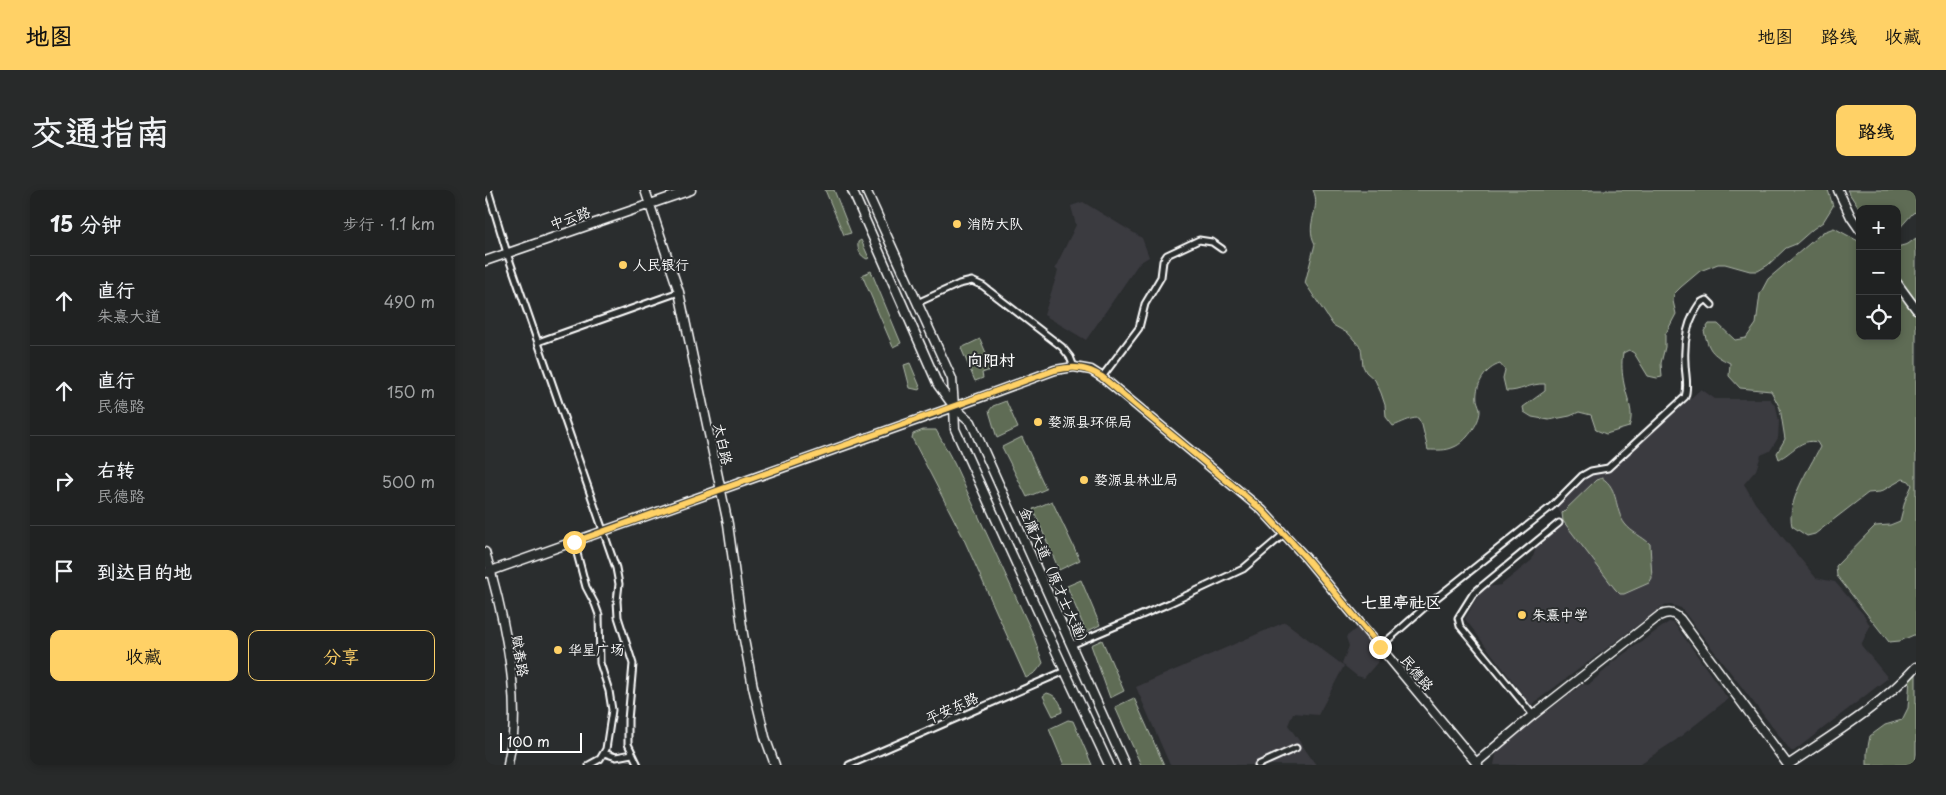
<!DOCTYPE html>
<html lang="zh">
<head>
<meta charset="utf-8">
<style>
	:root { --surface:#202222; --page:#282a2a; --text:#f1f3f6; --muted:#a2a4a5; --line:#3d3f40; --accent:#ffd166 }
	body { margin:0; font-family:"Playpen Sans","LXGW WenKai TC",sans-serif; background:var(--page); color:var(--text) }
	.controls { position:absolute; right:15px; top:15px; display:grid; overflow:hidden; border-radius:10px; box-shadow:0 2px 8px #0003 }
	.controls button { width:45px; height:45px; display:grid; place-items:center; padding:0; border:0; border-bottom:1px solid var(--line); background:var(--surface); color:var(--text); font:25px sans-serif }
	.scale { position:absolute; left:15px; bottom:12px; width:82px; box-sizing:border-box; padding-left:5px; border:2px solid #fff; border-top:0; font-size:14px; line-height:18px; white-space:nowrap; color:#fff; -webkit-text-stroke:4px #2a2d2e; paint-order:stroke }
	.stop { position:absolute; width:15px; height:15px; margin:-11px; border:4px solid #ffd166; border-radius:50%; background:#fff }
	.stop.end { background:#ffd166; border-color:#fff; box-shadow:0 1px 5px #0008 }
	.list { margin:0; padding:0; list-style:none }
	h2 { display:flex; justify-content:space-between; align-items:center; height:65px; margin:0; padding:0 20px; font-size:21px }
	h2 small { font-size:16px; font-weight:400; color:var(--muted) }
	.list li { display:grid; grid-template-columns:32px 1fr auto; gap:15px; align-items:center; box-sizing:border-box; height:90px; padding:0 20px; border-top:1px solid var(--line) }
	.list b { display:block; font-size:19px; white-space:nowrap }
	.list p { margin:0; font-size:16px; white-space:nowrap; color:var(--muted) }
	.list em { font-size:16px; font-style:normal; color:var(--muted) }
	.actions { display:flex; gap:10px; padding:15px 20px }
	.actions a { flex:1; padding:11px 0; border:1px solid var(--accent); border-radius:10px; text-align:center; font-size:18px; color:var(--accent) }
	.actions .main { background:var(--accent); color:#111 }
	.icon { flex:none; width:28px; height:28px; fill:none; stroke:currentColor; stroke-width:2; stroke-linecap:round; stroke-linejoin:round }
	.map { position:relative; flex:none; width:1431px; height:575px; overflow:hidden; border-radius:10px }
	header { display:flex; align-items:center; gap:30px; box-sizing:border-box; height:70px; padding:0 25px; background:var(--accent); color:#111 }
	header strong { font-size:24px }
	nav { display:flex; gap:28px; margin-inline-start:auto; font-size:18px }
	.intro { display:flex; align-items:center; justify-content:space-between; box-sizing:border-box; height:120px; padding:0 30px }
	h1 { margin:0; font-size:35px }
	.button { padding:12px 22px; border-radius:10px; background:var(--accent); color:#111; font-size:18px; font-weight:700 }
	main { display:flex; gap:30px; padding:0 30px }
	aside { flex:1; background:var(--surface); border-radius:10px; box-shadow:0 2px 8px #0003 }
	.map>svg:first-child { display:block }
</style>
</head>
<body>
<header>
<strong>地图</strong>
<nav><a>地图</a><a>路线</a><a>收藏</a></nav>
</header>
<div class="intro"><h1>交通指南</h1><a class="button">路线</a></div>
<main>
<aside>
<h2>15 分钟<small>步行 · 1.1 km</small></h2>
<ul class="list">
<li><svg class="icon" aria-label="ahead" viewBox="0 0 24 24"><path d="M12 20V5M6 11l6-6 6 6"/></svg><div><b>直行</b><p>朱熹大道</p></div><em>490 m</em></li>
<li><svg class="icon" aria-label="ahead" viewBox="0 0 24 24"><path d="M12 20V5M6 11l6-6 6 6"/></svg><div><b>直行</b><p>民德路</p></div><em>150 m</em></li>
<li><svg class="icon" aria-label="right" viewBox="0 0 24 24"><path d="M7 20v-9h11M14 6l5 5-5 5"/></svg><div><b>右转</b><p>民德路</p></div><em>500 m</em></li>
<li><svg class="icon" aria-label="arrive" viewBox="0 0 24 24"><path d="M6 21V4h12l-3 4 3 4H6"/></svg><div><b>到达目的地</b></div></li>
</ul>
<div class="actions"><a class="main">收藏</a><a>分享</a></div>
</aside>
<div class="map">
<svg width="1431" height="575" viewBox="0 0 1431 575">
	<rect width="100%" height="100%" fill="#2a2d2e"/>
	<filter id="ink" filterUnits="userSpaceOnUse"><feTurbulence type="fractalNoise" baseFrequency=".02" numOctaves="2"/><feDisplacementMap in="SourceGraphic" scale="10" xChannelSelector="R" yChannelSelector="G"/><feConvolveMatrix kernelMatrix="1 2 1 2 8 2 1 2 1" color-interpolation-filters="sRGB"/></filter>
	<g filter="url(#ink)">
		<path fill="#3b3a40" d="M598,12L657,48L664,67L654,73L601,150L559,125L573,81L570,78L591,35L586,16Z
			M1216,199L1230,209H1285L1291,217L1294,231L1293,248L1285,261L1276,265L1271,280L1259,294L1270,313L1331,388L1350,392L1379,425L1385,436L1376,455L1403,488L1309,561H1306L1196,418L1186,415L1178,416L1046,515L980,429L995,402L1002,397L1016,395L1047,370L1051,357L1083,332L1074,321L1073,316L1098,292L1108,285L1123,283Z
			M800,432L859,476L833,525L808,523L803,535L831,575H685L651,497Z
			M1184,432L1189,433L1243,509L1191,550L1153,575H1009L1012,560L1098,494L1103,495L1125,476L1126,473Z
			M873,437L897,467L879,488L872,486L857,474L864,456L861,447Z"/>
		<path fill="#5e6c54" stroke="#aeb6aa" d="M340,0H349L366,43L359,45Z
			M828,0H1343L1348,16L1338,32L1328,39L1311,54L1301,58L1283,75L1273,81H1265L1240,74H1233L1215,81L1196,97L1189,104L1188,111L1191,124L1180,145V157L1176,173L1177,187L1172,188L1163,186L1149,163L1144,160L1138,163C1136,173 1137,184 1139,194C1142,209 1150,223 1144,237L1121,244L1111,240L1106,225L1094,222L1085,226L1064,230L1047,227L1039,222L1038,217L1060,201V194C1045,193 1035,202 1021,201L1018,188L1020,180L1015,174C1001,178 990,194 992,210C993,214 995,217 995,221C995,233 980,253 969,257C961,261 952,260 943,260L937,235L933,228C924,228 917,233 908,236L901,227L900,215L896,203L890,190L881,182L878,176L876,158L864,144L848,135L820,93L830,54C819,33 837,19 828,0Z
			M1362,0H1431V22L1428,23L1412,41V19L1375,20Z
			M1349,38L1375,52V146H1412V57L1423,54L1431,48V444L1415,451L1404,452L1352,386L1351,376L1390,336L1405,335L1415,331L1420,311L1427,295L1424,291L1418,289L1395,302L1383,303L1330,344L1322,346L1307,336C1301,312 1324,279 1335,257L1332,252C1316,248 1307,263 1294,269L1292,263L1300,249L1295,218L1286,201L1255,198L1244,186L1245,173C1226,164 1224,160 1219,141L1224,134H1233L1250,150L1261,148L1271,134L1275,104L1283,89L1338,42Z
			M376,50L384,68L382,69C375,66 372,59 373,52Z
			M386,81L416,153L408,157L377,85Z
			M495,149L508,179L497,183L498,188L490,191L476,158Z
			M425,173L436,199L434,200L425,198L419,175Z
			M521,211L533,238L512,248L504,221L508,216Z
			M438,240H451L469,273L547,442L558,473L551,482L541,488L477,345L427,248L428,244Z
			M537,247L561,299L542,307L517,257Z
			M1117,288C1134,298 1129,320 1140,334C1147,343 1157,346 1165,354L1167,388L1164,393L1139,404H1135L1130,399L1078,331L1077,323L1111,290Z
			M567,311L595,370L574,380L548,319Z
			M596,390L615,435L601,442L582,396Z
			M617,450L639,501L625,508L606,455Z
			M1431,483V575H1382V562L1385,546L1400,535L1417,530L1423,518L1425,487Z
			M562,503C571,505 577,513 577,522L568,526L558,506Z
			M649,508L679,575H656L630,517Z
			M583,530L588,531L607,575H579L564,539Z"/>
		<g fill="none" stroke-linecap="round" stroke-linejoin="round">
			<g stroke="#fff" stroke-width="9">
				<path id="street" d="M3,0L22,63L131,378L134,394L132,411L133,427L148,474L143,530V554L153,575
					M432,113L474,94L487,91L498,96L577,157L585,167L589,177
					M53,152L194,102
					M617,187L654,138L660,114L676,87L678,71L682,65L714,50L727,52L737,59
					M89,352L101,397L110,414L114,425L115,473L124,501L127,520L121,559L115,569L104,575
					M586,455L685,413L758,379L799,344
					M895,457L940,417L1067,316L1097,286L1106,281L1123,278L1200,207C1204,196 1200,184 1200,172C1199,155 1201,138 1209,123C1213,116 1215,111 1222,110L1227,115
					M1048,525L975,436L973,428L988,404L996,397L1074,333
					M119,563L131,567L147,564
					M364,575L580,481
					M773,575L811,558"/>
			</g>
			<g stroke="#fff" stroke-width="11">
				<path id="secondary" d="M160,0L194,102L243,334L258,444L268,497L280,547L290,575
					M1353,0L1366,27L1375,40
					M0,71L206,0
					M1412,93L1431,119
					M469,217L570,180L589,177L606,180L617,187L777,320L821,368L993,575
					M0,362C16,414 33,490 28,545C27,555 24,565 23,575
					M991,573L1048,525L1174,426C1183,422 1188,422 1195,429L1303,575
					M1303,575C1347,545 1395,517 1431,477"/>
			</g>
			<g stroke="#fff" stroke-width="11">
				<path id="primary" d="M367,0L453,195L469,217L470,239L580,481L624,575
					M381,0L467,189L469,217L486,232L640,575
					M0,383L469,217"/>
			</g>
			<use href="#street" stroke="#2a2d2e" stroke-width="5"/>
			<use href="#secondary" stroke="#2a2d2e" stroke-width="8"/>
			<use href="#primary" stroke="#2a2d2e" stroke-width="8"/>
		</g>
	</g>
	<g fill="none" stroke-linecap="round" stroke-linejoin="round" filter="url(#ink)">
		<path stroke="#ffd166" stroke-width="6" d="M89,352L570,180C589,176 601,177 617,187L777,320L821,368L895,457"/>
	</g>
	<g fill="#ffd166" stroke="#2a2d2e" stroke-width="2">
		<circle cx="472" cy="34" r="5"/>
		<circle cx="138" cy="75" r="5"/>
		<circle cx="553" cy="232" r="5"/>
		<circle cx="599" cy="290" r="5"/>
		<circle cx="1037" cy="425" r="5"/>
		<circle cx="73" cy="460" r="5"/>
	</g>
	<g text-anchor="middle" stroke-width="4" stroke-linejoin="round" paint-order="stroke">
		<g font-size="14" fill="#fff" stroke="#2a2d2e">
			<text transform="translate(85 28) rotate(-19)" y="5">中云路</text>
			<text transform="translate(238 254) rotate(78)" y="5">太白路</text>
			<text transform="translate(570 388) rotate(66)" y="5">金庸大道（原才士大道）</text>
			<text transform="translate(35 466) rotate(81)" y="5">赋春路</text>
			<text transform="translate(932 483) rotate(50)" y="5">民德路</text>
			<text transform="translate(467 518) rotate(-24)" y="5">平安东路</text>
		</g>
		<g font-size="14" fill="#fff" stroke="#2a2d2e" text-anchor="start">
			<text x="482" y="39">消防大队</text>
			<text x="148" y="80">人民银行</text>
			<text x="563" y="237">婺源县环保局</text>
			<text x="609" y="295">婺源县林业局</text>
			<text x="1047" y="430">朱熹中学</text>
			<text x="83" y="465">华星广场</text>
		</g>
		<g font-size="16" font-weight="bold" fill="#fff" stroke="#2a2d2e">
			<text x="506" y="176">向阳村</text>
			<text x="916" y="418">七里亭社区</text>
		</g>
	</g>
</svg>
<div class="controls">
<button>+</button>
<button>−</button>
<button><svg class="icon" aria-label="locate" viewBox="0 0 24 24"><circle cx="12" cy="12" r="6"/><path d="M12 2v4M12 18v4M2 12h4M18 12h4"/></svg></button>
</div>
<div class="scale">100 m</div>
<div class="stop" style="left:89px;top:352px"></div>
<div class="stop end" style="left:895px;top:457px"></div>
</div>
</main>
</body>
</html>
